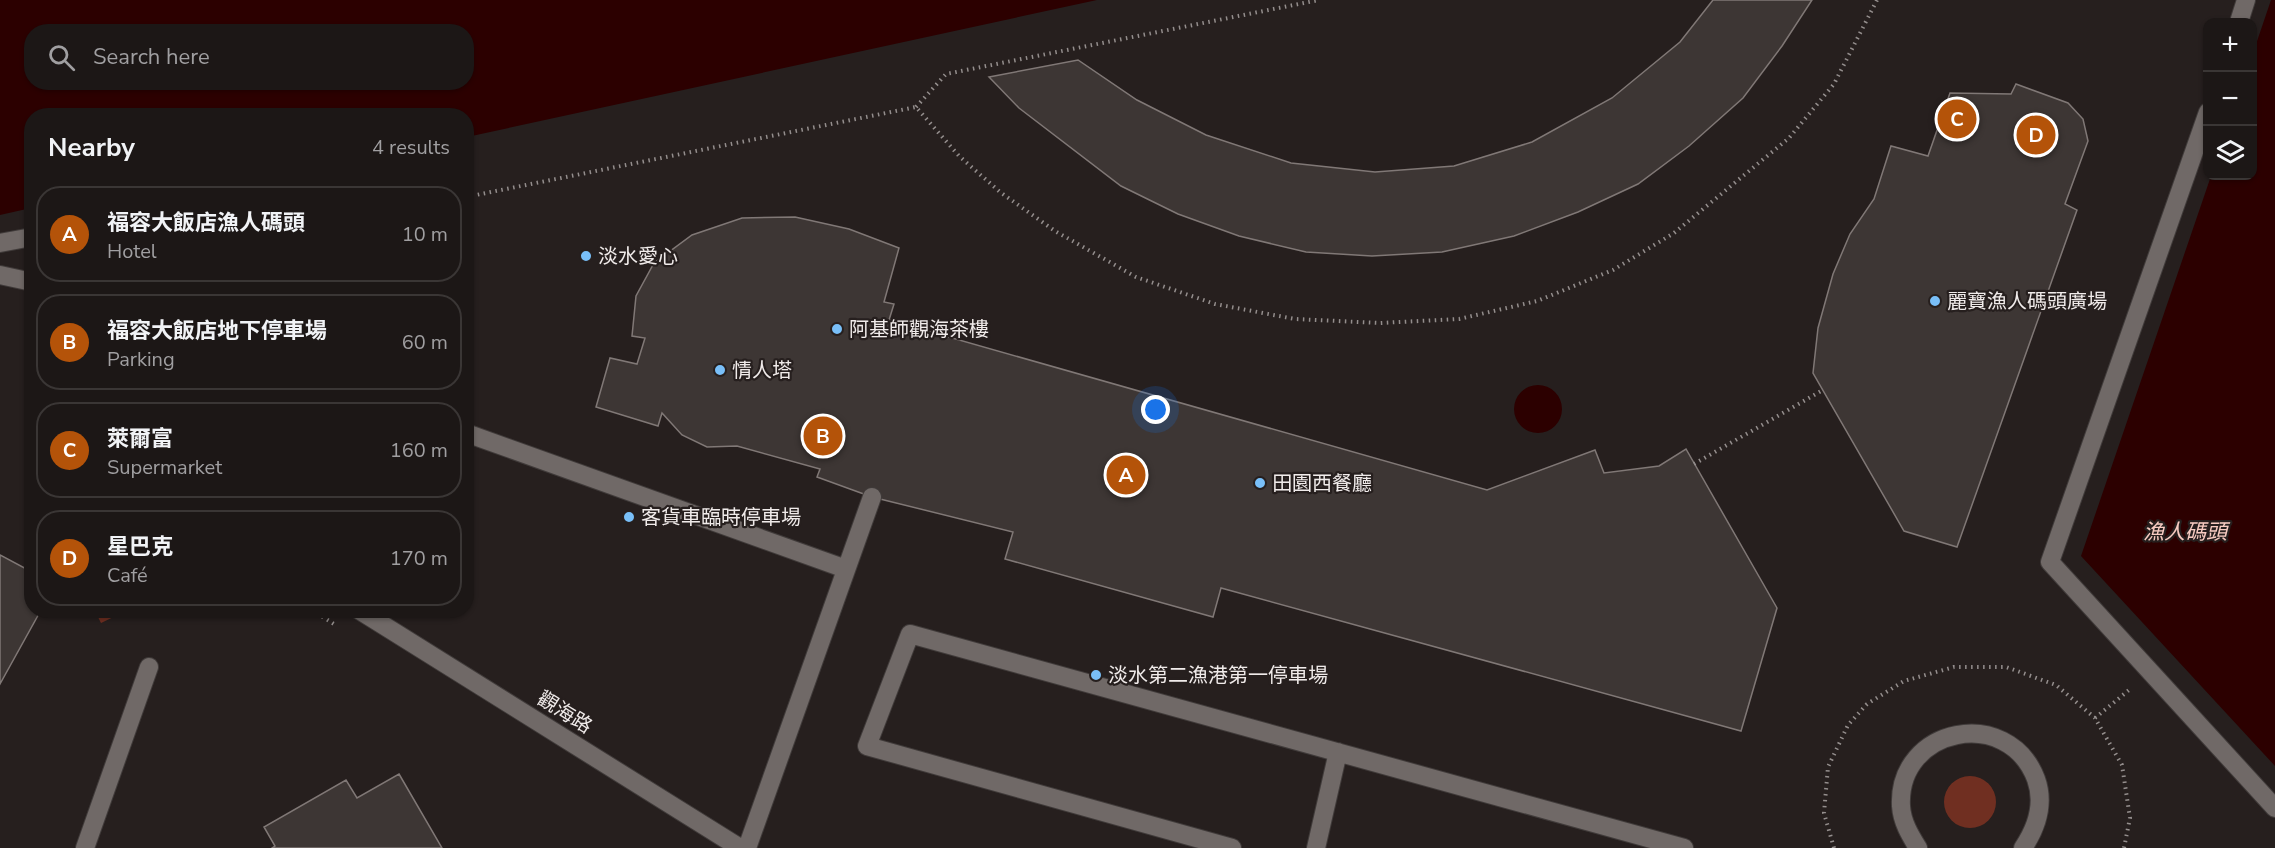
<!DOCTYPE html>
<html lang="en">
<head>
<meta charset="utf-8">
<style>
	:root { --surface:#1c1716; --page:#25201f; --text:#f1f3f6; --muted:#a09fa1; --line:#3a3635; --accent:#b45309 }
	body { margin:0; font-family:"Nunito Sans","Noto Sans TC",sans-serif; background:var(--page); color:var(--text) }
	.controls { position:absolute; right:18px; top:18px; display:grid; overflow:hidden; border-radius:12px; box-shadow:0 2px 4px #0004 }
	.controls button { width:54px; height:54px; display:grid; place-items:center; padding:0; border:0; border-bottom:2px solid var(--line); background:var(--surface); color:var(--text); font:30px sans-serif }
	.you { position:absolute; left:1156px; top:410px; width:21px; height:21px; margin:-15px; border:4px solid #fff; border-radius:50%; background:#1a73e8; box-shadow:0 0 0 9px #1a73e833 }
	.badge { display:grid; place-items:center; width:39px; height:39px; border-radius:50%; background:var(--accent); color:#fff; font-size:20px; font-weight:700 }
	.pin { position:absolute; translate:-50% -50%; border:3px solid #fff; box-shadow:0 2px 6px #0006 }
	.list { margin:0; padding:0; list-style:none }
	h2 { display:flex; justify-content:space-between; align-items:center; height:78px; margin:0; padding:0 24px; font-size:26px }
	h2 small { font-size:20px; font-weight:400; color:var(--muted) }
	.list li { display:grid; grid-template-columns:39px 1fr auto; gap:18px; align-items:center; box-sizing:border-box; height:96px; margin:0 12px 12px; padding:0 12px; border:2px solid var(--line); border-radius:24px }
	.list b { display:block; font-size:22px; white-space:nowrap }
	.list p { margin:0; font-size:20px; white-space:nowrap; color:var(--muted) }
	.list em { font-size:20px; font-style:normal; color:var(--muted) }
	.icon { flex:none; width:33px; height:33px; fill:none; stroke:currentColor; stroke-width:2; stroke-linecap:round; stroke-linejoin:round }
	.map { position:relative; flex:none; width:2275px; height:848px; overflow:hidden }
	.search { position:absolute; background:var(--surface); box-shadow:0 2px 4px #0004; left:24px; top:24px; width:450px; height:66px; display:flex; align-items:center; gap:15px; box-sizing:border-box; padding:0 21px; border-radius:24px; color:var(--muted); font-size:22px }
	.panel { position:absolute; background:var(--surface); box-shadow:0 2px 4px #0004; left:24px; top:108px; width:450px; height:510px; border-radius:24px }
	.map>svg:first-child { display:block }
</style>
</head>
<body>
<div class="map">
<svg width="2275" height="848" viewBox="0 0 2275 848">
	<rect width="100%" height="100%" fill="#261f1e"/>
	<path fill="#702f21" d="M95,611H126L101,623Z
		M1944 802a26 26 0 1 1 52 0a26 26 0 1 1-52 0Z"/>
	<path fill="#2c0000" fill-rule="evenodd" d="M0,0H1097L467,137L466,116H32L31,208L0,215ZM32,32H466V82H32Z
		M2271,0H2275V766L2081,556L2211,176H2252L2253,53Z
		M1514 409a24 24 0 1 1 48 0a24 24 0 1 1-48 0Z"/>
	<path fill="#3d3634" stroke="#807876" stroke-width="1.5" d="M1713,0H1812L1782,46L1743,98L1689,146L1638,184L1578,212L1514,236L1442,252L1372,256L1306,252L1239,236L1178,214L1121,186L1019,108L989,77L1078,60L1137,100L1206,135L1291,163L1375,172L1454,166L1532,142L1612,98L1680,42Z
		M2016,84L2068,103L2083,119L2088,141L2065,204L2077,210L1957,547L1904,531L1813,373L1818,328L1833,274L1850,234L1874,199L1891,146L1928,156L1950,93L2011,94Z
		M795,217L849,229L899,248L884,302L894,304L889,320L1487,490L1595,450L1604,473L1659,466L1686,449L1777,608L1741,731L1221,588L1213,617L1005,559L1013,532L872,497L817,477L820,469L737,446L707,447L682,435L662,413L658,426L596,407L610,358L637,364L645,338L632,336L636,296L654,263L692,235L742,218Z
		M0,555L32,572V610H41L0,684Z
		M399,774L442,848H272L275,846L264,827L346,780L357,798Z"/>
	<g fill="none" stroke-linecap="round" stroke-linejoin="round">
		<g stroke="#403b3a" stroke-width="20">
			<path id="minor" d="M2239,22L2246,0
				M2208,112L2050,562L2275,808
				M0,243L32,237
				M0,275L32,282
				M466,433L846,569
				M359,610L740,848
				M85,848L149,667
				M747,848L872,497
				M1232,848L867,746L910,634L1684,848
				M1316,848L1338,752
				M1918,848C1910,835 1902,822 1901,806C1897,727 2008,705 2036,779C2045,804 2037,827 2023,848"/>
		</g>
		<path stroke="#948e8d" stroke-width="4" stroke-dasharray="1.5 4.5" stroke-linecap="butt" d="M916,107L946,74L1319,0
			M466,197L916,107L959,156L1000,192L1055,231L1136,277L1215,304L1295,319L1380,323L1459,319L1537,301L1613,270L1674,233L1789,138L1834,84L1877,0
			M1694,464L1823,390
			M312,610L334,624
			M2095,718L2129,690
			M1834,848L1824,813L1828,767L1848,725L1867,704L1904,681L1954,667H2006L2056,685L2095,718L2122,765L2130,818L2124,848"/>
		<use href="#minor" stroke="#706967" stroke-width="18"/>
	</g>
	<g fill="#79bff8" stroke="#261f1e" stroke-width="2">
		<circle cx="586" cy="256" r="6"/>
		<circle cx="1935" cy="301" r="6"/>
		<circle cx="837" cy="329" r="6"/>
		<circle cx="720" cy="370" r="6"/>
		<circle cx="1260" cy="483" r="6"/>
		<circle cx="629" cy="517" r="6"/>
		<circle cx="1096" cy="675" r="6"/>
	</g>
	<g text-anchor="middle" stroke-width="4.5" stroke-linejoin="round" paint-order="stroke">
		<g font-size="20" fill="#f0ebea" stroke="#261f1e" text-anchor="start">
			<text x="598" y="263">淡水愛心</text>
			<text x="1947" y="308">麗寶漁人碼頭廣場</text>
			<text x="849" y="336">阿基師觀海茶樓</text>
			<text x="732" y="377">情人塔</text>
			<text x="1272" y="490">田園西餐廳</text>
			<text x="641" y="524">客貨車臨時停車場</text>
			<text x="1108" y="682">淡水第二漁港第一停車場</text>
		</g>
		<g font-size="20" fill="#f0ebea" stroke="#261f1e">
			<text transform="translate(565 712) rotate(32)" y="7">觀海路</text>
		</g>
		<g font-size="21" font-style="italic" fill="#f7cbc1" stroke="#261f1e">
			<text x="2185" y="539">漁人碼頭</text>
		</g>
	</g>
</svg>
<div class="controls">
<button>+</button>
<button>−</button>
<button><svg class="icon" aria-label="layers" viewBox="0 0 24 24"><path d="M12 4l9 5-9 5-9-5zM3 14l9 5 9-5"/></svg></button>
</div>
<div class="you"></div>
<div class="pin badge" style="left:1126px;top:475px">A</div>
<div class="pin badge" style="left:823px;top:436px">B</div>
<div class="pin badge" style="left:1957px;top:119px">C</div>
<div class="pin badge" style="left:2036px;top:135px">D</div>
<div class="search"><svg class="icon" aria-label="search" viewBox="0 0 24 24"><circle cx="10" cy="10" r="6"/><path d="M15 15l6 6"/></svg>Search here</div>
<section class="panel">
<h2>Nearby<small>4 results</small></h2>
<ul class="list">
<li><span class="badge">A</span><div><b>福容大飯店漁人碼頭</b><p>Hotel</p></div><em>10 m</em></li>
<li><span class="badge">B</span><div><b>福容大飯店地下停車場</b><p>Parking</p></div><em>60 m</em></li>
<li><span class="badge">C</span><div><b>萊爾富</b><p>Supermarket</p></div><em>160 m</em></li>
<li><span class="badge">D</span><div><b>星巴克</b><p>Café</p></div><em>170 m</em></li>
</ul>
</section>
</div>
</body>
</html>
